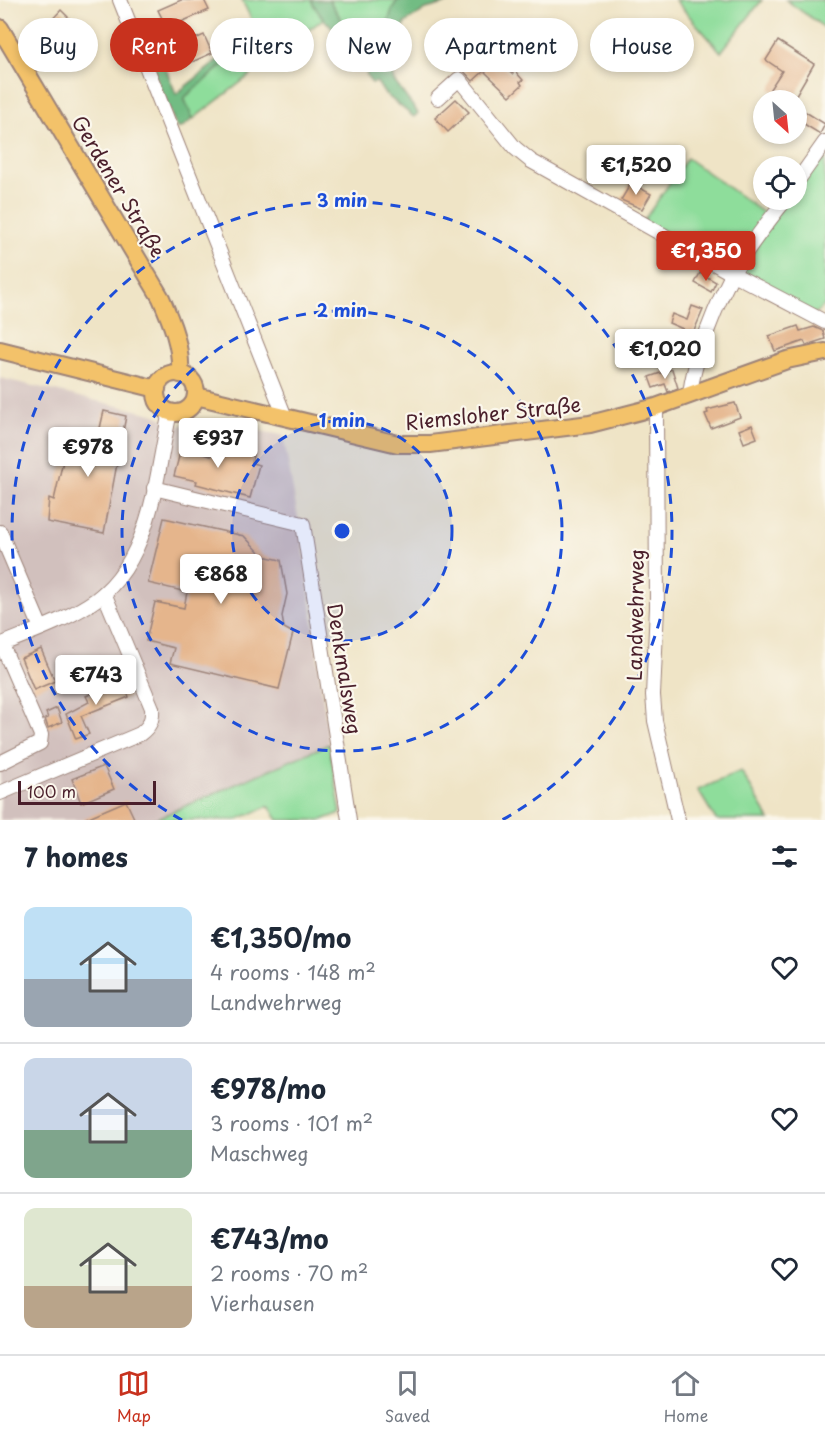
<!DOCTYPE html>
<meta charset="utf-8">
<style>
:root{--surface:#fff;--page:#f6f6f7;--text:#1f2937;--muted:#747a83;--line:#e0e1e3;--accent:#c8321e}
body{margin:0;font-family:"Playpen Sans",sans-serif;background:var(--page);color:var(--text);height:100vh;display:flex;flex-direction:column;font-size:22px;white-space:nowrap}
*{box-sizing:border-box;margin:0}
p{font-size:20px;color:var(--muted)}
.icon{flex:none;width:33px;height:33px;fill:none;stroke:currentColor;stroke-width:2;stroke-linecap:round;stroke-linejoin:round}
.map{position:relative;height:820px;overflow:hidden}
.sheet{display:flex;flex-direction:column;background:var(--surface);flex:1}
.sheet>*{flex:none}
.hud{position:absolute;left:18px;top:18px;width:789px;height:54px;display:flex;gap:12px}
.needle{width:39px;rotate:153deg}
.tools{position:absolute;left:753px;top:90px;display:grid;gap:12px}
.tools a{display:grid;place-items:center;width:54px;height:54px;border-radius:50%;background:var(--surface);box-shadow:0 3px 9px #0003;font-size:30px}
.scale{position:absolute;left:18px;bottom:15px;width:138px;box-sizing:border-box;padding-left:6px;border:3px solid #4a1f2b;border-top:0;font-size:16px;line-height:21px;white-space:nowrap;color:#4a1f2b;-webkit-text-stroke:4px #fbf7ec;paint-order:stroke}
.price{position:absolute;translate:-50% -51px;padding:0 14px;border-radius:6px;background:#fff;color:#222;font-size:20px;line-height:39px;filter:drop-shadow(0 2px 3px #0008)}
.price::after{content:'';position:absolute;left:50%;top:36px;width:18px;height:14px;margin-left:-9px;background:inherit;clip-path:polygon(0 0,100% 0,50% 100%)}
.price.selected{background:var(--accent);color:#fff}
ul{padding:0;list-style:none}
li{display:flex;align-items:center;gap:18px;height:150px;padding:0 24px}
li+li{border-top:2px solid var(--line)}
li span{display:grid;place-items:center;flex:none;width:168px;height:120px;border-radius:12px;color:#555}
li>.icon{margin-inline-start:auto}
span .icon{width:72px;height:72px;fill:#fffc;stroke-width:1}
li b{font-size:26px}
h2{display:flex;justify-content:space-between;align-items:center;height:72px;padding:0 24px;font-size:26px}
.chip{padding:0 21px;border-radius:27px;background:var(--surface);box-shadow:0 3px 9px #0003;font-size:21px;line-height:54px}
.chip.selected{background:var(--accent);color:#fff}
.menu{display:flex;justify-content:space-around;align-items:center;height:84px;border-top:2px solid var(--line);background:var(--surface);font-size:16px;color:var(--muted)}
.menu a{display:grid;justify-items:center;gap:3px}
.menu .selected{color:var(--accent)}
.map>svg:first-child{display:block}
.industrial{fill:#d1c0bd}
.green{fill:#8edd9b;stroke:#6c7e63;stroke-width:1.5}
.forest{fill:#72bc83;stroke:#5e6e57;stroke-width:1.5}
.building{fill:#e5b58c}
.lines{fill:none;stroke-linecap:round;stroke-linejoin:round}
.minor-casing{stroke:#9c8278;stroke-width:16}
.major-casing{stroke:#9c8278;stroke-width:20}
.minor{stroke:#fff;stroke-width:14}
.major{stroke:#f3c26a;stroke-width:16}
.ring{fill:none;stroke:#1d4ed8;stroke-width:3;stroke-dasharray:10 8}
.labels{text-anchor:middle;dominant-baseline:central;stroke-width:4.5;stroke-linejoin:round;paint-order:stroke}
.street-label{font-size:20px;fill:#4a1f2b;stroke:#fbf7ec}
.centre{fill:#1d4ed8;stroke:#fbf7ec;stroke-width:3}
.ring-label{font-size:18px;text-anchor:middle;font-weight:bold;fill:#1d4ed8;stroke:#fbf7ec;stroke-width:4.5;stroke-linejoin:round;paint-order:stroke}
</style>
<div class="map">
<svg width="825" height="820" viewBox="0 0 825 820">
<rect width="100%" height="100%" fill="#fbf7ec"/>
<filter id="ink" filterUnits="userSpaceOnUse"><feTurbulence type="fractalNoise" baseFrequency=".0167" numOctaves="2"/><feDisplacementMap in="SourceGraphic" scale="12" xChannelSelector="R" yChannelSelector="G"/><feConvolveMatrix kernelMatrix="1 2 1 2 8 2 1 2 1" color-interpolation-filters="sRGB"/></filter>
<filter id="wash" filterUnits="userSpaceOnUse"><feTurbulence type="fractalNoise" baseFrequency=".008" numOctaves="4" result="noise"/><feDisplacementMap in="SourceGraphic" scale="24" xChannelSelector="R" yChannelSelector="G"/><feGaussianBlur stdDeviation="1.35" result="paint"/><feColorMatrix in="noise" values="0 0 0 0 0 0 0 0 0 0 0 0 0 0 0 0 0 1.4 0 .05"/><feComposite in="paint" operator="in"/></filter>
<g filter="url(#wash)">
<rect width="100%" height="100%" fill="#efe4c6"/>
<polygon class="industrial" points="0,378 152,414 180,426 199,421 283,435 303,545 329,744 153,820 0,820"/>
<g class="green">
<polygon points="242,0 311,0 323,19 193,119 184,98 233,56 235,47 230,35 253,23"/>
<path d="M 329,0 L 398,0 C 388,11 383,47 378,64 L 349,32 Z"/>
<polygon points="675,0 762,0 721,52"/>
<polygon points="786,0 825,0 825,28"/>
<polygon points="825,142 825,305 813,315 642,223 687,158 771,218 785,200 796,200 797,183"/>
<polygon points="329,744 341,813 322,820 278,820 269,806 236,820 153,820"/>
<polygon points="741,771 770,820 716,820 698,790"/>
</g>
<g class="forest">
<path d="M 311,0 L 329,0 L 349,32 L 377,63 C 385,45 387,12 398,0 L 446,0 L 448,3 L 426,9 L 405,23 L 390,65 L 394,81 L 418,113 L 414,117 L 384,93 L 377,82 L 372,83 C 366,77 367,73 364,66 C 354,45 323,25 311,0 Z"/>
<polygon points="154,39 176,94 235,47 233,56 184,98 193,119 181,128 177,128 142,44"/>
</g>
<g id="blocks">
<g class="building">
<polygon points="181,0 204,0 209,10 167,28 158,10"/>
<polygon points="61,10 69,18 48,41 59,52 50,61 30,43"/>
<polygon points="456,31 474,50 482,43 506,69 512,74 515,71 523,80 520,82 522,85 510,96 484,71 473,81 440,45"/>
<polygon points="204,35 212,53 183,66 175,48"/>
<polygon points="778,41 814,64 793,100 770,89 782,71 766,60"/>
<polygon points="456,99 469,112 448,132 435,118"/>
<polygon points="796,106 825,124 820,134 796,119"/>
<polygon points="631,183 651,194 642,209 621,200"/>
<polygon points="700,273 716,282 711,292 695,283"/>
<polygon points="692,306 703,310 687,347 678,343 683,329 669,323 672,314 687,320"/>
<polygon points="798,326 800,331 814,327 823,331 825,339 806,345 804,341 775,351 769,336"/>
<polygon points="672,369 678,388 668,392 665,384 653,388 649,377"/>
<polygon points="735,403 740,417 711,428 705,414 708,413 707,410"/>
<polygon points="104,411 126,416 104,533 47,522 49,498 54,500 69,435 97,441"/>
<polygon points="752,425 757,438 744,443 739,430"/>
<polygon points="183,441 195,444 194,451 211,456 214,445 253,455 252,463 259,465 250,498 196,484 197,481 174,476"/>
<polygon points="164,518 244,536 263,556 281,560 287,594 282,616 284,628 293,633 279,689 170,663 174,648 146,641 155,602 184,608 187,592 148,583"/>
<polygon points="41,649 55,681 34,690 21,658"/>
<polygon points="123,681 129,697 81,716 89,734 76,739 66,714 89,702 86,696"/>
<polygon points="57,708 62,722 48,728 45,719 48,718 46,713"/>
<polygon points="104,766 114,789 81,803 72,779"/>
<polygon points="126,801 134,818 129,820 82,820"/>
</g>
</g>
</g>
<g filter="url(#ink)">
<use href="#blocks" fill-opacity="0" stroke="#9c8278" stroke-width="1.5"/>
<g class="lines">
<defs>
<g id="minor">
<polyline points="120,0 285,417"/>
<polyline points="438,98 459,79 515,148 531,161 733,274 825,322"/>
<polyline points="796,183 825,142"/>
<path d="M 690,395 C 693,361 718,299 736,268 C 750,244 768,222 785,200"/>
<polyline points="656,407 657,607 653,695 655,721 678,820"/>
<polyline points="154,488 303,524 349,820"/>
<polyline points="0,532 41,628"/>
<path d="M 0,645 C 29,633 61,622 88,605 C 152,566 155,478 170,412"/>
<polyline points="0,763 40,743 41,735 2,645"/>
<path d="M 0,793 L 140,734 C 149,727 153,721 152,708 L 104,593"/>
</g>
<g id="major">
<path d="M 0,28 L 161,298 C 171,321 182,347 180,374"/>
<polyline points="0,350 157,389"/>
<circle cx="176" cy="393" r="20"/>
<polyline points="196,396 398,444 430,444 590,424 656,407 787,360 825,352"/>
</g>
</defs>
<use href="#minor" class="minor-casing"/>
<use href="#major" class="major-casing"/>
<use href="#minor" class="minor"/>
<use href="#major" class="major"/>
</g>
</g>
<circle cx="342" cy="531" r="110" fill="#1d4ed8" fill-opacity=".12"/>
<g class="ring">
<circle cx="342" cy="531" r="110"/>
<circle cx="342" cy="531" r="220"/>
<path d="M182 820A330 330 0 1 1 502 820"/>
</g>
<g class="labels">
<g class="street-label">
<text transform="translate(119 186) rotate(59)">Gerdener Straße</text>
<text transform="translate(493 413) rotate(-6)">Riemsloher Straße</text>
<text transform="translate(635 615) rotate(-89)">Landwehrweg</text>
<text transform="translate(345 669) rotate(81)">Denkmalsweg</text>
</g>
</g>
<circle cx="342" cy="531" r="9" class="centre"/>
<g class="ring-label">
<text x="342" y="207">3 min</text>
<text x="342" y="317">2 min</text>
<text x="342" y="427">1 min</text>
</g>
</svg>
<div class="tools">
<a><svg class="needle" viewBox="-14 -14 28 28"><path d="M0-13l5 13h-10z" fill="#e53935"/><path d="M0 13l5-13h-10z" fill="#747a83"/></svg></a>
<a><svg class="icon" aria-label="locate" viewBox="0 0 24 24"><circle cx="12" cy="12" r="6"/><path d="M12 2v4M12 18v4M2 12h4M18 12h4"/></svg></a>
</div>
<div class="scale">100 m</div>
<b class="price" style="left:636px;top:196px">€1,520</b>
<b class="price selected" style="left:706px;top:282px">€1,350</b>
<b class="price" style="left:665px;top:380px">€1,020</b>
<b class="price" style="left:218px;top:469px">€937</b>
<b class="price" style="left:88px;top:478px">€978</b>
<b class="price" style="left:221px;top:605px">€868</b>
<b class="price" style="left:96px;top:706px">€743</b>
<div class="hud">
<a class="chip">Buy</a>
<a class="chip selected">Rent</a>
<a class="chip">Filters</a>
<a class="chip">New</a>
<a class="chip">Apartment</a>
<a class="chip">House</a>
</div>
</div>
<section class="sheet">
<h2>7 homes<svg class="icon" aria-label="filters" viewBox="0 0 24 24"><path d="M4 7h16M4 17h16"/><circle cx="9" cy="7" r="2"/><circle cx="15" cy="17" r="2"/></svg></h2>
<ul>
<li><span style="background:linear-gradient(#bfe0f5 60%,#9aa5b1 0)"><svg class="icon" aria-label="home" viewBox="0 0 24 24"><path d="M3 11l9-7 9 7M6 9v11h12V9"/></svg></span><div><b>€1,350/mo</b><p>4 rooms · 148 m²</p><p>Landwehrweg</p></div><svg class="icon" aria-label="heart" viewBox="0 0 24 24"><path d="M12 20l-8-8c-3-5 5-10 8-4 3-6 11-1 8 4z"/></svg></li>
<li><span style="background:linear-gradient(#c9d6e8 60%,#7fa58c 0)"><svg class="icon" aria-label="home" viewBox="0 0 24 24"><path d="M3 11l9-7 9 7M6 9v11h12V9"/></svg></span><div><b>€978/mo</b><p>3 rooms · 101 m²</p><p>Maschweg</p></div><svg class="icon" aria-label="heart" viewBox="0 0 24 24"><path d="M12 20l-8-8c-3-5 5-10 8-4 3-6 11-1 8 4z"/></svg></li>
<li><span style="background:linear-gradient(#dfe7d0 65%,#b9a48a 0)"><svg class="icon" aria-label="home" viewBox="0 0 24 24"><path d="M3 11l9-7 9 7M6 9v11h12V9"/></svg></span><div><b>€743/mo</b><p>2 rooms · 70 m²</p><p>Vierhausen</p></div><svg class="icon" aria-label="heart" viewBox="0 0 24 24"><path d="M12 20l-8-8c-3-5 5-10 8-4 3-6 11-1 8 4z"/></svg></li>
</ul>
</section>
<nav class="menu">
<a class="selected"><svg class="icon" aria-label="map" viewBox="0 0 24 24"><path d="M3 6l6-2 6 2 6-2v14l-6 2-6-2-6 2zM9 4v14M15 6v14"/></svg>Map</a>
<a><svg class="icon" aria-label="saved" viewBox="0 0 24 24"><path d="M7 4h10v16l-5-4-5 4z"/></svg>Saved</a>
<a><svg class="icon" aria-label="home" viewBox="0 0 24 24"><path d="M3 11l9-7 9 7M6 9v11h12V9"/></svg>Home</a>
</nav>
